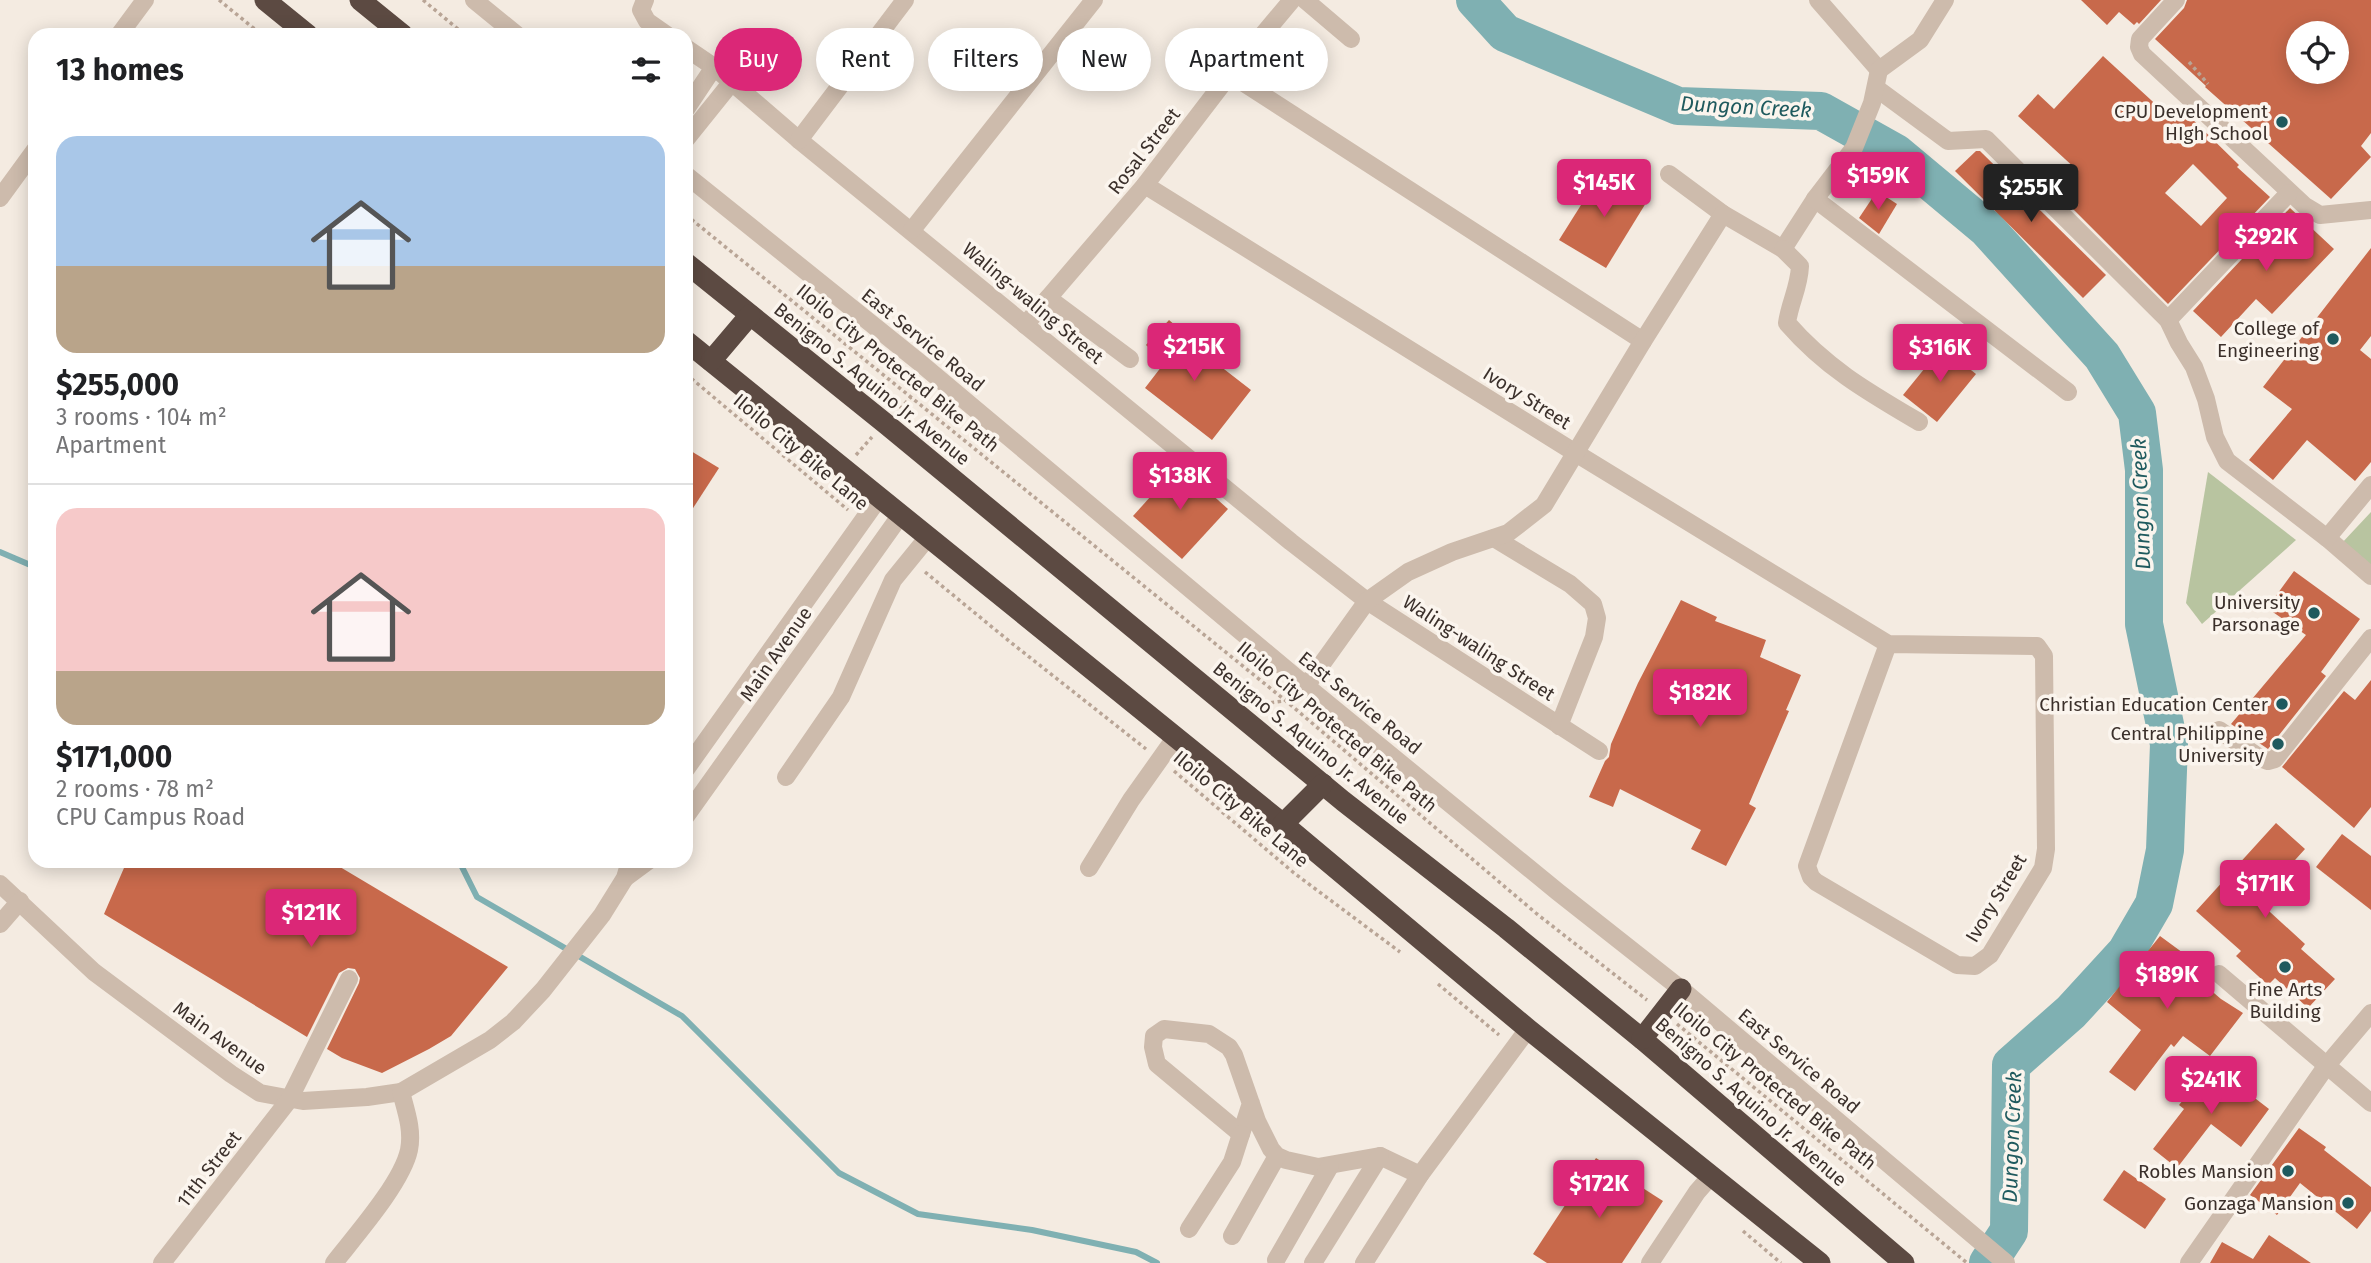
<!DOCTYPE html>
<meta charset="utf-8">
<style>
:root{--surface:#fff;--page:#f2f2f2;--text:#202124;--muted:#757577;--line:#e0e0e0;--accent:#db2777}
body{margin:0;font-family:"Fira Sans",sans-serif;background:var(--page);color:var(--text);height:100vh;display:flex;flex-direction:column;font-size:26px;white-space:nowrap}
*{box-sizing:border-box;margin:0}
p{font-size:23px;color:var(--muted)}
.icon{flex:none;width:38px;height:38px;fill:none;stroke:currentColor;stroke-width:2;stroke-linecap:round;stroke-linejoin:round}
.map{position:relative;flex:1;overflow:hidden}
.panel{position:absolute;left:28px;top:28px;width:665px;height:840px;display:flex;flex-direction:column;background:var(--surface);border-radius:21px;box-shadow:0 4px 18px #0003}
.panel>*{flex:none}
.top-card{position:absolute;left:714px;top:28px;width:665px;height:63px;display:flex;gap:14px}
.controls{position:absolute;left:2286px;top:21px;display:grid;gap:14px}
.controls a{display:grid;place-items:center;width:63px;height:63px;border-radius:50%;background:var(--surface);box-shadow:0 4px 18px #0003;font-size:35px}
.price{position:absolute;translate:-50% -60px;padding:0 16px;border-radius:7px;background:var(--accent);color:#fff;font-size:23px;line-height:46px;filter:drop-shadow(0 2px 4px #0008)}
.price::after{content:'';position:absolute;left:50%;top:42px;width:21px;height:16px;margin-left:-10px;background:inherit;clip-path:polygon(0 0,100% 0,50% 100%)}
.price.selected{background:#222;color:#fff}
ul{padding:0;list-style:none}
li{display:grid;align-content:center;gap:14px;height:371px;padding:0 28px}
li+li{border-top:2px solid var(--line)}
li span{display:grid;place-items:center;height:217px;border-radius:21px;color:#555}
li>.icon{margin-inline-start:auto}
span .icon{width:126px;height:126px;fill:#fffc;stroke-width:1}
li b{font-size:30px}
h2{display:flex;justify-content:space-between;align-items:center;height:84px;padding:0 28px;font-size:30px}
.pill{padding:0 24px;border-radius:32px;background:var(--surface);box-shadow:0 4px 18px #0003;font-size:24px;line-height:63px}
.pill.selected{background:var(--accent);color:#fff}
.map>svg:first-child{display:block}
.green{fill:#b8c4a0}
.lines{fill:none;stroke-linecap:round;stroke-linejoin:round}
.stream{stroke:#7fb0b2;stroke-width:6}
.river{stroke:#7fb0b2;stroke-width:38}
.building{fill:#c8694b;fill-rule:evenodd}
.path{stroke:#b9a596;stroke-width:3.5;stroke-dasharray:3.5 3.5;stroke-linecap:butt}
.minor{stroke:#cdbbac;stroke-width:18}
.highway{stroke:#5c4a42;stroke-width:21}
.poi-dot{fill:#1f5a5e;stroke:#fbf5ee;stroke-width:2.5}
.labels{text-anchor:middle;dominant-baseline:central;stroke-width:7;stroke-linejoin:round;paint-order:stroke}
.poi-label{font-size:19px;fill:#3b302b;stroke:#fbf5ee;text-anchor:end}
.street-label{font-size:19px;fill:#3b302b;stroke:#fbf5ee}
.water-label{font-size:21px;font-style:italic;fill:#1f5a5e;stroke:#fbf5ee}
</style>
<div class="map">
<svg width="2371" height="1263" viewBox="0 0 2371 1263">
<rect width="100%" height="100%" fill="#f4ebe1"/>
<g class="green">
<polygon points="2208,472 2296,540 2202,624 2186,603"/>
<polygon points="2371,512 2371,568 2341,544"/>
</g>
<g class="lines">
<g class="stream">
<polyline points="0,552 35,567"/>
<polyline points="459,861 477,897 682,1016 839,1173 918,1214 1032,1230 1136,1252 1157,1263"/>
</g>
<polyline class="river" points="1475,0 1505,33 1678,106 1821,111 1896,153 1987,229 2102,356 2137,413 2144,470 2144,624 2169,744 2165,850 2154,904 2126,952 2071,1012 2011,1065 2009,1231 1988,1263"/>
</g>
<g class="building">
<polygon points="2081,0 2161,0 2139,24 2137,22 2134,25 2119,12 2107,25"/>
<path d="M 2187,0 L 2371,0 L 2371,133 L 2361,146 L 2371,157 L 2331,199 L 2205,87 L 2206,86 L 2155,39 L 2184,8 ZM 2298,33 L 2336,33 L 2336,72 L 2298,72 Z"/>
<path d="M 2103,56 L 2175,122 L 2185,112 L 2239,165 L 2237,167 L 2270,197 L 2168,304 L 2056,192 L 2077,170 L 2018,116 L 2038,94 L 2054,109 ZM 2193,164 L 2227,198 L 2201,226 L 2165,193 Z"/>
<polygon points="1976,151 1980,151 2106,275 2083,298 1955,171"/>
<polygon points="1603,170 1649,198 1606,268 1559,240"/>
<polygon points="1877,191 1897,204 1879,234 1859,218"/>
<polygon points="2290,208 2334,249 2272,314 2256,299 2221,337 2193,311"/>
<polygon points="2371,248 2371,336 2360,350 2371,359 2371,462 2355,481 2307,440 2273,480 2249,460 2292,409 2263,387"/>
<polygon points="1169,320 1183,332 1180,335 1251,390 1212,440 1145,388 1165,362 1146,345"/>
<polygon points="1942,347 1976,374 1937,422 1903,395"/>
<polygon points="686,448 719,468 686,519"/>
<polygon points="1179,465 1228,509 1182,559 1133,516"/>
<polygon points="2294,571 2360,619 2321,672 2326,676 2268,749 2231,724 2306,635 2267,608"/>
<polygon points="1681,600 1717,617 1715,621 1766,640 1760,657 1801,675 1786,710 1789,711 1749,804 1756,808 1726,866 1691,849 1701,830 1620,789 1613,807 1589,797 1605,761 1609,757 1611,744 1638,683"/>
<polygon points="2371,680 2371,807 2354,828 2282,767 2344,691 2355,700"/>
<polygon points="2276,823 2305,849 2258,901 2305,944 2301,949 2335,979 2308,1008 2275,978 2268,985 2236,956 2241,951 2196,911"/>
<polygon points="2342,834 2371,856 2371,910 2316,867"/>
<polygon points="127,861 330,861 508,967 451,1036 429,1049 382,1073 342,1058 327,1049 359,983 360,978 355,969 348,968 339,973 307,1037 104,914"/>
<polygon points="2160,936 2194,961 2187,970 2221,999 2243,1013 2210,1056 2183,1036 2174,1047 2171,1044 2135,1091 2109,1072 2141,1030 2107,1002"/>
<polygon points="2212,1065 2269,1109 2241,1147 2211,1124 2177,1168 2153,1149 2184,1109 2179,1105"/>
<polygon points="2299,1128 2326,1147 2324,1150 2371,1187 2371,1211 2357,1229 2300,1183 2277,1215 2250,1195"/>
<polygon points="1596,1158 1663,1201 1622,1263 1547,1263 1533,1254"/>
<polygon points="2124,1170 2166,1199 2145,1229 2103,1200"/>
<polygon points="2269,1235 2311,1263 2210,1263 2222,1242 2253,1259"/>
</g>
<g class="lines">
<g class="path">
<polyline points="219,0 262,35"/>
<polyline points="423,0 465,35"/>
<polyline points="2189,62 2208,84"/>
<polyline points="686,215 1286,701 1537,914 1647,1000"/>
<polyline points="686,374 848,510"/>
<polyline points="900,409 911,397"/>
<polyline points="856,455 872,437"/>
<polyline points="925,572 1009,641 1146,749"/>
<polyline points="1258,707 1261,704 1284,701"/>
<polyline points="1174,771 1294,873 1400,952"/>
<polyline points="1438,984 1499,1035"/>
<polyline points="1677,1024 1967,1263"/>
<polyline points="1743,1231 1781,1263"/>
</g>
<g class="minor">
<polyline points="474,0 517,35"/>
<polyline points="645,0 641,10 647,21 667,35"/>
<polyline points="1305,0 1351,39"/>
<polyline points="1818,0 1879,70"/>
<polyline points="2176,0 2140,39 2139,47 2142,54 2305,206 2320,215 2371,210"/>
<polyline points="119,35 145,0"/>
<polyline points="686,48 714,67 799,140 1291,542 1367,601 1599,751"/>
<polyline points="1230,74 1643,341"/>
<polyline points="1876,88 1948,141 1986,139 2168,320 2179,343 2194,367 2206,399 2215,437 2227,461 2327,538 2371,576"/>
<polyline points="686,109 714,67"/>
<polyline points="686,139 731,83"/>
<polyline points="799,140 905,0"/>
<polyline points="1669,174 1723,214 1783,249 1815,199 1854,148 1872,103 1879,70 1920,40 1945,0"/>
<polyline points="686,175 919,362 1306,686 1558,892 1681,989 2006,1263"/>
<polyline points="1145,185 1574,452 1888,644 2037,646 2044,656 2046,849 2043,868 1990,955 1975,966 1957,965 1816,882 1811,877 1807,866 1888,644"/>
<polyline points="0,198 35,150"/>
<polyline points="1815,199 2068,392"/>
<polyline points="912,230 1094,0"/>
<path d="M 1783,249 L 1800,266 C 1799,288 1790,302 1787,323 C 1826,368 1868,392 1919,422"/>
<polyline points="1048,298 1130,359"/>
<polyline points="2168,320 2289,193"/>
<polyline points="1025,325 1145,185 1230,74 1292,0"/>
<polyline points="1494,538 1570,584 1593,604 1597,618 1594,637 1559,726"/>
<polyline points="2327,538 2371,485"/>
<polyline points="1306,686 1367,601 1408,572 1452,552 1508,533 1544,505 1643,341 1723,214"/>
<polyline points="2219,730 2260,758 2268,761 2275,759 2371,638"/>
<polyline points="686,769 879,498"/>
<polyline points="786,777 841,697 893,580 928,537"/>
<polyline points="686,816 900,516"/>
<polyline points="1089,868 1131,800 1175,738"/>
<polyline points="625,878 648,861"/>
<polyline points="0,884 94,972 231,1074 260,1093 303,1101 367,1097 401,1092 490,1040 513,1022 543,990 602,915 625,878 630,861"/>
<polyline points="0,924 20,901"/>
<polyline points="2219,974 2371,1103"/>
<polyline points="1251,1103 1241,1134 1157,1064 1153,1047 1154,1036 1164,1029 1209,1034 1229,1047 1234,1055 1257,1121 1271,1149 1277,1156 1286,1160 1318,1167 1380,1156 1420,1175"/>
<polyline points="1189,1229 1232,1162 1241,1134"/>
<polyline points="1232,1236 1277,1156"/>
<polyline points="1276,1260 1330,1166"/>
<polyline points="162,1263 289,1100 349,979"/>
<path d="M 334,1263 C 355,1236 402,1183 409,1150 C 413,1130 406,1111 401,1092"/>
<polyline points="1313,1263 1380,1156"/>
<polyline points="1364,1263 1420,1175 1528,1029"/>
<polyline points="1650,1263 1697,1192 1711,1176"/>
<polyline points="2189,1263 2327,1065 2371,1013"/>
</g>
<g class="highway">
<polyline points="265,0 308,35"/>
<polyline points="360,0 403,35"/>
<polyline points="686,263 886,424 1343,801 1506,928 1642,1039 1904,1263"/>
<polyline points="686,341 1283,824 1528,1029 1820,1263"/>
<polyline points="711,361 750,315"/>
<polyline points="1283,824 1323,784"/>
<polyline points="1642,1039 1681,989"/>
</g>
</g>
<g class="poi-dot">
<circle cx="2282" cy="122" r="7"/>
<circle cx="2333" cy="339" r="7"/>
<circle cx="2314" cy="613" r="7"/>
<circle cx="2282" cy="704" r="7"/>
<circle cx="2278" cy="744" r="7"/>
<circle cx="2285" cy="967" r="7"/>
<circle cx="2288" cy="1171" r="7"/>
<circle cx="2348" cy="1203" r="7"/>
</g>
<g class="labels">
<g class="poi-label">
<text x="2268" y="111">CPU Development<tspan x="2268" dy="22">HIgh School</tspan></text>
<text x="2319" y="328">College of<tspan x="2319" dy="22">Engineering</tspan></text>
<text x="2300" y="602">University<tspan x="2300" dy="22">Parsonage</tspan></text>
<text x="2268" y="704">Christian Education Center</text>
<text x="2264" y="733">Central Philippine<tspan x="2264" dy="22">University</tspan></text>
<text x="2285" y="989" text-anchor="middle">Fine Arts<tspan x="2285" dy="22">Building</tspan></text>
<text x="2274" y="1171">Robles Mansion</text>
<text x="2334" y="1203">Gonzaga Mansion</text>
</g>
<g class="street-label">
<text transform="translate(1144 151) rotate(-52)">Rosal Street</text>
<text transform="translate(1033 303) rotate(40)">Waling-waling Street</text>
<text transform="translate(923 340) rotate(39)">East Service Road</text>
<text transform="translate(898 368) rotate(39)">Iloilo City Protected Bike Path</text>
<text transform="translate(872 384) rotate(39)">Benigno S. Aquino Jr. Avenue</text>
<text transform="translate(1527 398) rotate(32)">Ivory Street</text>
<text transform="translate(801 452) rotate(40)">Iloilo City Bike Lane</text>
<text transform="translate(1479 648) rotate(33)">Waling-waling Street</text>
<text transform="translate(776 654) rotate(-55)">Main Avenue</text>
<text transform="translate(1360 703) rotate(39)">East Service Road</text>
<text transform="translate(1337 727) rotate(40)">Iloilo City Protected Bike Path</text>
<text transform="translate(1311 743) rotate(39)">Benigno S. Aquino Jr. Avenue</text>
<text transform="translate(1241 809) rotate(40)">Iloilo City Bike Lane</text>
<text transform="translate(1996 898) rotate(-59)">Ivory Street</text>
<text transform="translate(220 1038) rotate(36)">Main Avenue</text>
<text transform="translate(1799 1061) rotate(40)">East Service Road</text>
<text transform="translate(1775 1086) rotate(39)">Iloilo City Protected Bike Path</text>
<text transform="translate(1751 1102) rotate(41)">Benigno S. Aquino Jr. Avenue</text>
<text transform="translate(209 1169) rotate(-52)">11th Street</text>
</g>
<g class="water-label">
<text transform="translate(1746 107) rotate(3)">Dungon Creek</text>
<text transform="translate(2141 504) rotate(-92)">Dungon Creek</text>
<text transform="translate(2012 1137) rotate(-88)">Dungon Creek</text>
</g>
</g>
</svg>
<div class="controls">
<a><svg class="icon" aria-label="locate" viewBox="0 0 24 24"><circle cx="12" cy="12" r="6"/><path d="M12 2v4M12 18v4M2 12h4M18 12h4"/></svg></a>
</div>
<b class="price" style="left:1878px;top:212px">$159K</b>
<b class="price" style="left:1604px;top:219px">$145K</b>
<b class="price selected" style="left:2031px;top:224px">$255K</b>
<b class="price" style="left:2266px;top:273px">$292K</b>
<b class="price" style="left:1194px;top:383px">$215K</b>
<b class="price" style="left:1940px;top:384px">$316K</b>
<b class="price" style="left:1180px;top:512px">$138K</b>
<b class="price" style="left:1700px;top:729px">$182K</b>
<b class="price" style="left:2265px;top:920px">$171K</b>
<b class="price" style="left:311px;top:949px">$121K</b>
<b class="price" style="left:2167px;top:1011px">$189K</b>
<b class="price" style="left:2211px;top:1116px">$241K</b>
<b class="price" style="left:1599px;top:1220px">$172K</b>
<div class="top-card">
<a class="pill selected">Buy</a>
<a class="pill">Rent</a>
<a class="pill">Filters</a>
<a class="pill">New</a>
<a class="pill">Apartment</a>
</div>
<section class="panel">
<h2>13 homes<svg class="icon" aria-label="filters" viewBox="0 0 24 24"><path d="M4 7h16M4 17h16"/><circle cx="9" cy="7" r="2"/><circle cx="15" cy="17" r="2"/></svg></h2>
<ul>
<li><span style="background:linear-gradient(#a9c7e8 60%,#b9a48a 0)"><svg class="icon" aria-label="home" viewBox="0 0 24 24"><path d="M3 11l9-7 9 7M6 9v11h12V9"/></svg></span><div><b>$255,000</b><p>3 rooms · 104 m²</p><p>Apartment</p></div></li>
<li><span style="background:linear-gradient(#f6c9c9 75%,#b9a48a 0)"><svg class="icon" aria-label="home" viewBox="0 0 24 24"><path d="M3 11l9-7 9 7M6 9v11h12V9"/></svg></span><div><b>$171,000</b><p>2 rooms · 78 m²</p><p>CPU Campus Road</p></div></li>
</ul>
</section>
</div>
